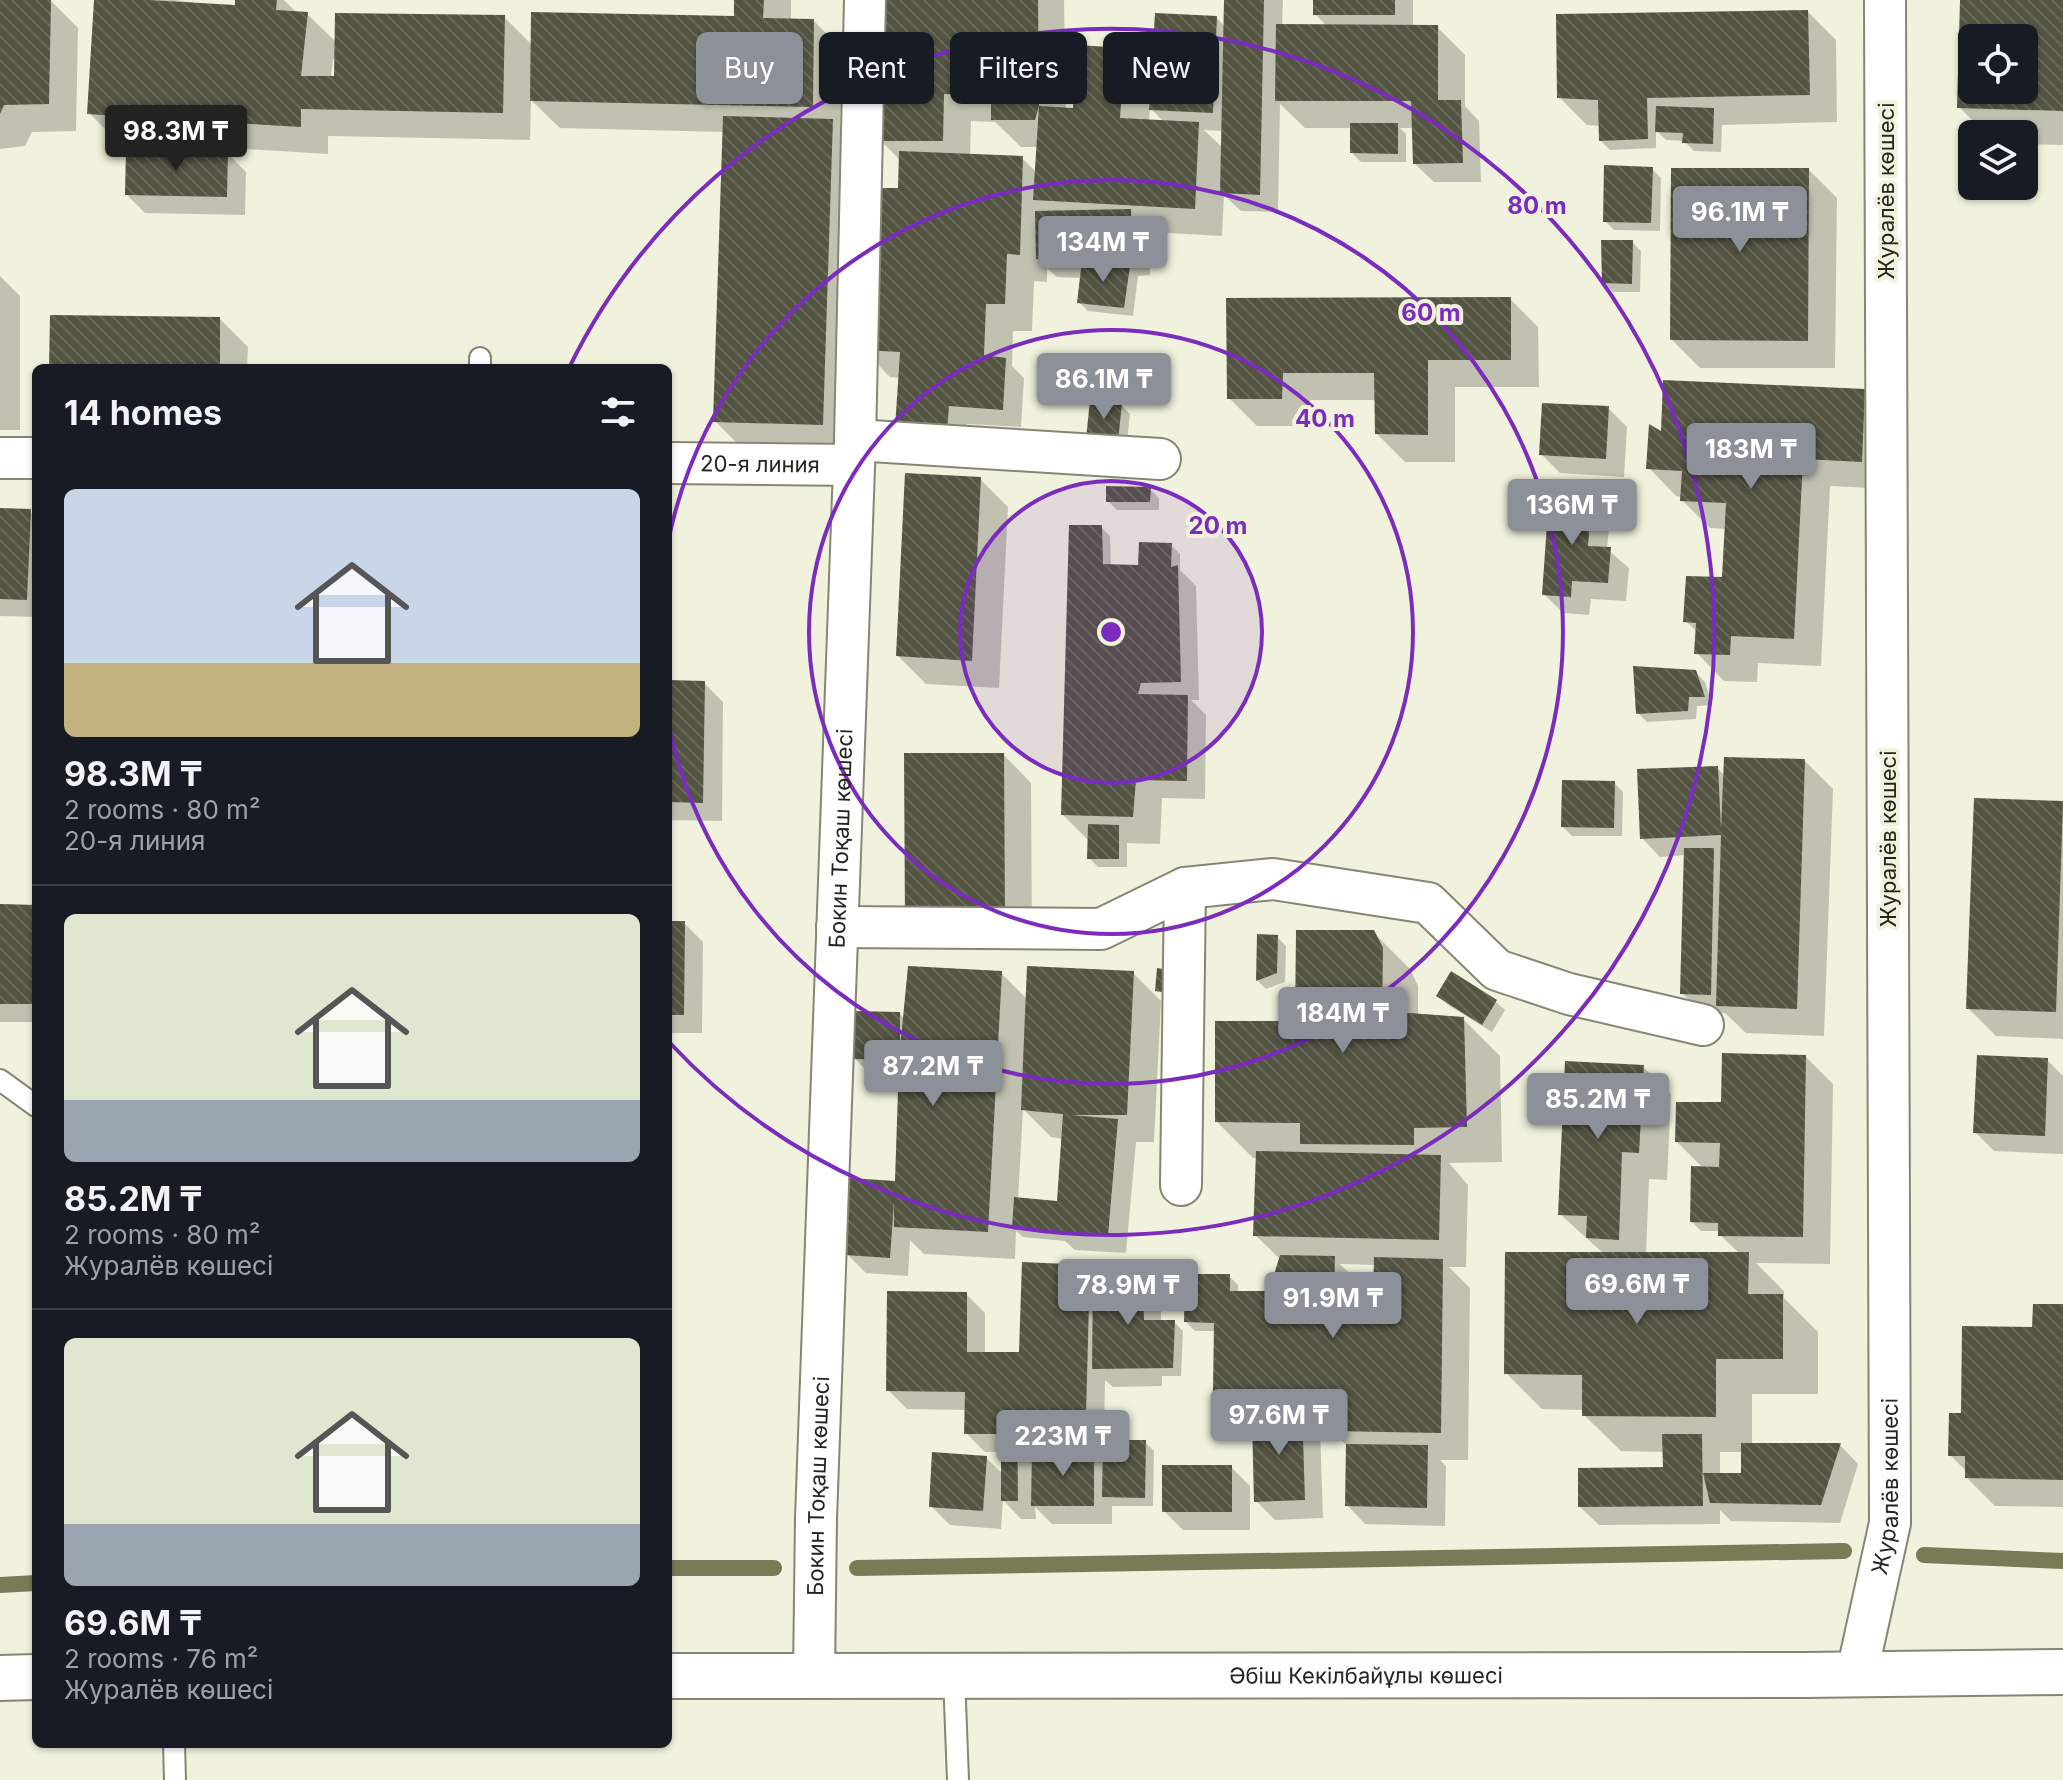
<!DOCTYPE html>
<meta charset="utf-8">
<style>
:root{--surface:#171b24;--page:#20242c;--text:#f1f3f6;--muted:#9ea1a6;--line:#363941;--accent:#8c9099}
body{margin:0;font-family:Inter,sans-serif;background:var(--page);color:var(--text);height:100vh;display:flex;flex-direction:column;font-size:30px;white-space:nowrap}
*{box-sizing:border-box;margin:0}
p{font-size:26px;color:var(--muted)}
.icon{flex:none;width:44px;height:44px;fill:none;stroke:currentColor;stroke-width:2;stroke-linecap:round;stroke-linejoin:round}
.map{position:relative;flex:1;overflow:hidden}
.side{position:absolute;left:32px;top:364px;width:640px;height:1384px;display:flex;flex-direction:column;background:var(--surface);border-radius:12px;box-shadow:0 2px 6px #0004}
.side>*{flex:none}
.guide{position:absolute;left:696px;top:32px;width:760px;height:72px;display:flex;gap:16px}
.tools{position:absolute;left:1958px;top:24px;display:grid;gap:16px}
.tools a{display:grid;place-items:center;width:80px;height:80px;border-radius:12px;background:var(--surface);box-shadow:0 2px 6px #0004;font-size:40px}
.price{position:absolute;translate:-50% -68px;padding:0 18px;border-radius:8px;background:var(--accent);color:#fff;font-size:26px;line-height:52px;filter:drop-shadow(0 2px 4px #0008)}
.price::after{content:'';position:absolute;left:50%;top:48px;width:24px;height:18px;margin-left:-12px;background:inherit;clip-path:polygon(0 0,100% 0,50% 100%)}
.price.on{background:#222;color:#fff}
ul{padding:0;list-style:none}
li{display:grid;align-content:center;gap:16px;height:424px;padding:0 32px}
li+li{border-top:2px solid var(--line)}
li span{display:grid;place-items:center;height:248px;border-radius:12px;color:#555}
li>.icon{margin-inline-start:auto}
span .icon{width:144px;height:144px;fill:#fffc;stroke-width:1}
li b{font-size:34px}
h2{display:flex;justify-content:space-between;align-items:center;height:96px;padding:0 32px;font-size:34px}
.tag{padding:0 28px;border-radius:12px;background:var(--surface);box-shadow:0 2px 6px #0004;font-size:28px;line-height:72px}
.tag.on{background:var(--accent);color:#fff}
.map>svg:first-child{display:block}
.shadow{fill:#0003;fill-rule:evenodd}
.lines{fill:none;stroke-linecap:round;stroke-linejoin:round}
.stream{stroke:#797a56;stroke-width:16}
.building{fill:url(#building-back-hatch);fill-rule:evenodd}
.lane-casing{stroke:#858673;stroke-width:24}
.street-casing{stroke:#858673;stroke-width:44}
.secondary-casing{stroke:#858673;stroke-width:48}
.lane{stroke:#fff;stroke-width:20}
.street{stroke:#fff;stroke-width:40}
.secondary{stroke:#fff;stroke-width:44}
.ring{fill:none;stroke:#7b2cbf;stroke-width:4}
.labels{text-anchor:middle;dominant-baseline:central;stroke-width:8;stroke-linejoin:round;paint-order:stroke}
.street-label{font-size:22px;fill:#25251e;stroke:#f1f2dd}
.centre{fill:#7b2cbf;stroke:#f1f2dd;stroke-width:4}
.ring-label{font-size:24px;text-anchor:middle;font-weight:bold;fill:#7b2cbf;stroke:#f1f2dd;stroke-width:8;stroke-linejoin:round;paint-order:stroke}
</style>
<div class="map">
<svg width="2063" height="1780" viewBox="0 0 2063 1780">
<defs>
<pattern id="building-back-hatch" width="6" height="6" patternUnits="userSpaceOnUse" patternTransform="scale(2)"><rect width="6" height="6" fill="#535442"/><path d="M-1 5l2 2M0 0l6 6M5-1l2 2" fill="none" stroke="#68695a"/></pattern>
</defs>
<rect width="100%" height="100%" fill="#f1f2dd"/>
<g class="shadow">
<polygon points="0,0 50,0 78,28 76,131 32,132 25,146 0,149"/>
<path d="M 96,0 L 174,0 L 237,8 L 237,0 L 284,0 L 297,13 L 307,14 L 337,43 L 504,17 L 533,46 L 736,18 L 736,0 L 791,0 L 791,20 L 814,21 L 842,49 L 840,130 L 860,149 L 850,452 L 743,449 L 715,421 L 724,132 L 560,128 L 531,100 L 530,140 L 328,136 L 328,154 L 117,141 L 89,113 ZM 333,59 L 336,59 L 336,78 L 331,78 Z"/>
<path d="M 881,0 L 1064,0 L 1066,110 L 1075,110 L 1124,50 L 1153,79 L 1217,18 L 1225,27 L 1226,0 L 1283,0 L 1282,26 L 1327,26 L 1315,14 L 1315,0 L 1413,0 L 1413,27 L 1437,27 L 1465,55 L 1465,106 L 1479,121 L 1481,182 L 1434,182 L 1415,164 L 1414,128 L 1400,128 L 1406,134 L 1406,162 L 1361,162 L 1352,153 L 1352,128 L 1305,128 L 1280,104 L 1278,212 L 1241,211 L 1224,195 L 1222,236 L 1149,232 L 1150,275 L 1138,276 L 1133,316 L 1088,311 L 1079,302 L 1082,278 L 1057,277 L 1047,268 L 1047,282 L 1034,281 L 1032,331 L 1013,331 L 1012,366 L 1024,378 L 1021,427 L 967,424 L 965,449 L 900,378 L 890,377 L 863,349 L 900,191 L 901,161 L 880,140 ZM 1150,108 L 1164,122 L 1149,121 ZM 971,121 L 995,122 L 1021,147 L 1039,147 L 1037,173 L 1022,158 L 970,156 ZM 1204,130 L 1223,131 L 1223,148 Z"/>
<path d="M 1962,0 L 2063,0 L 2063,145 L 2024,144 L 2024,134 L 1986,134 L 1959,107 ZM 1972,38 L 2024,38 L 2024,90 L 1972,90 Z"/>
<polygon points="1808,12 1836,40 1837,122 1722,125 1721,152 1694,151 1684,141 1666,140 1656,130 1656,148 1610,150 1601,141 1601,126 1587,125 1559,97"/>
<polygon points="227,153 246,172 245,215 145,213 127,195"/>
<polygon points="1652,169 1661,178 1660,231 1614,230 1605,221"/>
<polygon points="1809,170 1837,198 1835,368 1700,368 1672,340"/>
<polygon points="1632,242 1641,251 1640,292 1613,292 1604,283"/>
<polygon points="0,276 20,296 20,430 0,430"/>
<polygon points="1510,299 1538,327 1539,387 1455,387 1455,462 1405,462 1377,434 1377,400 1310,400 1310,426 1257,426 1229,398 1228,300"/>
<polygon points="220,319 248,347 247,368 51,368"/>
<polygon points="1865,391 1892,419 1889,489 1830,486 1821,666 1758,663 1757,682 1724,681 1697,653 1698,633 1686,621 1724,579 1727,529 1710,528 1682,500 1682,497 1676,496 1649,468 1662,435"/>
<polygon points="1092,402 1121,405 1130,414 1126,450"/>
<polygon points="1608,408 1627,427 1624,477 1560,473 1541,454"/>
<polygon points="980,479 1008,507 999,688 926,684 898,656"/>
<polygon points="1150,489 1159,498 1159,510 1117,510 1108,501"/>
<polygon points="1591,499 1610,518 1607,549 1629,568 1626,601 1591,599 1589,615 1563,613 1544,594"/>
<polygon points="0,510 30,512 36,517 36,617 0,616"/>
<polygon points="1101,527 1110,536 1111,567 1140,567 1171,545 1180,554 1180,570 1196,586 1199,700 1191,700 1206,715 1205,799 1162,798 1160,844 1127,843 1127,867 1098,867 1089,858 1089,841 1063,815"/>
<polygon points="1695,672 1705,682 1712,705 1697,706 1696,719 1647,722 1638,713"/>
<polygon points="668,682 704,683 723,702 722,821 668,820"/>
<polygon points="1004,755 1031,783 1032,946 907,919"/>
<polygon points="1805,761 1833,789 1824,1036 1746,1033 1725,1013 1701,1012 1682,993 1686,855 1660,857 1642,838 1717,768 1725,776"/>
<polygon points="1614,783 1623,792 1622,836 1572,836 1563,827"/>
<polygon points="1976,800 2063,803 2063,1039 1996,1036 1968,1008"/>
<polygon points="0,906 36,907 36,1022 0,1022"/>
<polygon points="668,923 684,923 703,942 702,1033 668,1033"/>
<path d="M 1373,932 L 1410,969 L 1418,986 L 1418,1016 L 1463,1019 L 1500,1056 L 1502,1162 L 1449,1163 L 1468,1185 L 1466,1267 L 1449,1267 L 1470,1288 L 1468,1460 L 1440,1460 L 1446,1466 L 1445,1526 L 1365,1524 L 1347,1505 L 1348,1447 L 1332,1431 L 1332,1420 L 1312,1420 L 1320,1428 L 1323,1518 L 1275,1520 L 1256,1501 L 1254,1419 L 1243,1419 L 1215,1391 L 1216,1331 L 1195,1331 L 1186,1322 L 1229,1276 L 1238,1285 L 1238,1293 L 1271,1293 L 1281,1260 L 1255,1235 L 1257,1158 L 1253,1158 L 1217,1122 ZM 1340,1264 L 1376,1265 L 1375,1298 L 1362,1298 L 1362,1286 Z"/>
<polygon points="1259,936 1277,937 1286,946 1285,982 1266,989 1258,981"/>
<path d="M 1001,973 L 1028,1000 L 1133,973 L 1161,1001 L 1154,1142 L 1136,1142 L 1126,1253 L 1075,1250 L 1065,1241 L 1023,1237 L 1016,1231 L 1015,1259 L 924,1254 L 910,1240 L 908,1276 L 866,1273 L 847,1254 L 897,1183 L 901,1068 L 863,1067 L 854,1058 L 900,1014 L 905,1019 ZM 1023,1109 L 1051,1137 L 1063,1139 L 1058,1203 L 1018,1200 Z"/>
<polygon points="1439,996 1496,1002 1505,1010 1492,1032 1448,1005"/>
<path d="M 1805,1056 L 1833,1084 L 1830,1264 L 1756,1263 L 1784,1291 L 1784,1298 L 1818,1332 L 1818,1394 L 1752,1394 L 1752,1445 L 1840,1445 L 1858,1464 L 1840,1523 L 1731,1521 L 1720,1510 L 1720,1524 L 1599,1525 L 1580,1507 L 1665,1469 L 1665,1452 L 1621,1451 L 1584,1415 L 1584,1410 L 1542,1409 L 1506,1373 L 1604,1254 L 1560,1214 L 1643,1067 L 1671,1094 L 1667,1180 L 1649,1179 L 1646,1254 L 1740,1254 L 1720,1235 L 1720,1231 L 1701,1231 L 1692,1222 L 1704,1169 L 1677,1142 L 1723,1104 ZM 1720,1452 L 1743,1452 L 1743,1475 L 1720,1475 Z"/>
<polygon points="2047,1060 2063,1076 2063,1154 1994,1151 1975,1132"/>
<polygon points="1090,1267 1100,1277 1142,1278 1161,1296 1161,1322 1174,1322 1183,1331 1181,1376 1162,1376 1162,1386 1113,1387 1105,1380 1104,1432 1035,1429 1035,1452 1094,1453 1105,1464 1145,1442 1154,1451 1153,1506 1112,1506 1112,1524 1052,1524 1035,1507 1036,1519 1021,1519 1003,1500 1001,1529 950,1525 931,1506 986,1458 1003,1474 1003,1452 985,1452 966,1433 967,1410 907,1409 888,1390 966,1294 985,1313 985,1354 1021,1354"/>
<polygon points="2063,1306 2063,1507 1995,1506 1967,1478 1967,1472 1950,1455 1963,1415 2034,1329"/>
<polygon points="1231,1467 1250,1486 1250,1530 1183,1530 1164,1511"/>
</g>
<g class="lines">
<g class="stream">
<polyline points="1924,1555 2063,1561"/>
<polyline points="668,1568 774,1568"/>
<polyline points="857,1568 1844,1551"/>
<polyline points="0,1585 36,1583"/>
</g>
</g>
<g class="building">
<polygon points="0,0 51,0 49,104 4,105 0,114"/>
<polygon points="94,0 148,0 235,5 235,0 277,0 276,10 308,12 301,76 334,76 335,13 505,15 503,113 301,109 301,127 87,114"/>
<polygon points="734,0 764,0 763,18 814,19 813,107 530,101 531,12 734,16"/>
<polygon points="879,0 1038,0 1039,106 1035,120 991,120 991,95 944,94 943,141 877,141"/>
<polygon points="1224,0 1264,0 1260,195 1220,193"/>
<rect x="1313" y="0" width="82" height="15"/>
<path d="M 1960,0 L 2063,0 L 2063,111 L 1957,108 ZM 1972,38 L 2024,38 L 2024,90 L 1972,90 Z"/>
<polygon points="1808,10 1810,95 1647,98 1648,139 1599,141 1598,100 1557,98 1556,14"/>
<polygon points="1155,13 1217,16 1213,113 1149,110"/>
<polygon points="1276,24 1438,25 1438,100 1461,100 1463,163 1413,164 1411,101 1275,101"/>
<polygon points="1077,45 1125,48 1120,118 1199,122 1195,209 1033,200 1039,106 1073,108"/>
<polygon points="1656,106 1714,108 1713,144 1682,143 1683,133 1655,132"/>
<polygon points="723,116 833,119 823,425 713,422"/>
<polygon points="1350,123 1398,123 1398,154 1350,153"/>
<polygon points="126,149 228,151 227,197 125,195"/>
<polygon points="899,151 1023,156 1020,255 1007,254 1005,304 986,304 984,355 1006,358 1003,410 949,406 947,431 895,428 900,352 861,350 866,188 898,188"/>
<polygon points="1604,165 1653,167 1651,223 1603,222"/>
<polygon points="1671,168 1809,168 1808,341 1670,340"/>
<polygon points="1131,209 1132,257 1082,260 1036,259 1035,211"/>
<polygon points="1601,240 1633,240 1632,284 1602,283"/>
<polygon points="1082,260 1130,266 1124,308 1077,303"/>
<polygon points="1511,297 1511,360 1428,360 1428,435 1375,434 1374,373 1283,373 1282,399 1227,399 1226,298"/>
<polygon points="50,315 220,317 220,368 49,368"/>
<polygon points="1663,380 1865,389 1862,462 1803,459 1794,639 1731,636 1730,655 1694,654 1696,623 1683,622 1686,576 1722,577 1726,503 1680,501 1682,471 1646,469 1649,424 1661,431"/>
<polygon points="1090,400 1122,403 1118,442 1086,439"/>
<polygon points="1542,403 1609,406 1606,459 1539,455"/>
<polygon points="905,473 981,477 972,661 896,656"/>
<polygon points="1106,486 1151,487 1150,502 1106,502"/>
<polygon points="1549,495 1592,497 1588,546 1611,547 1608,583 1572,581 1571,597 1542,595"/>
<polygon points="0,508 31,509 27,600 0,599"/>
<polygon points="1069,525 1102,525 1103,564 1138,565 1139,542 1172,543 1171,567 1178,565 1181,682 1141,683 1138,694 1188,695 1187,781 1136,780 1133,817 1061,815"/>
<polygon points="1633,666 1696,670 1705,697 1689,697 1688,711 1636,714"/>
<polygon points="668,680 705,681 703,803 668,802"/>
<polygon points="904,753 1004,753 1005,919 905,920"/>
<polygon points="1724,757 1805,759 1797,1009 1716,1006 1721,835 1640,839 1637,769 1718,766 1721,829"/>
<polygon points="1562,780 1615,781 1614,828 1561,827"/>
<polygon points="1974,798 2063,801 2056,1012 1966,1009"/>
<polygon points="1088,824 1119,825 1119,859 1087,859"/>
<polygon points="1684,848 1714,848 1711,995 1680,994"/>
<polygon points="0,904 36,905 36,1004 0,1004"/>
<polygon points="668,921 685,921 684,1015 668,1015"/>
<polygon points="1296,930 1374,930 1383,948 1382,1011 1464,1017 1467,1127 1414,1128 1414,1145 1300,1144 1300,1123 1215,1122 1215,1021 1295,1021"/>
<polygon points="1257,934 1278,935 1277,973 1256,981"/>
<polygon points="908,966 1002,971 988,1232 894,1227 894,1202 890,1258 845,1255 850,1178 895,1181 899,1060 852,1059 853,1011 900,1012 900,1049"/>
<polygon points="1027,966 1134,971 1127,1115 1071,1115 1118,1119 1108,1236 1012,1229 1014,1197 1057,1201 1063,1114 1021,1110"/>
<polygon points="1157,968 1177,971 1174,994 1155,991"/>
<polygon points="1451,971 1497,1000 1482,1025 1436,996"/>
<polygon points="1722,1053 1806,1055 1803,1237 1718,1236 1718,1223 1690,1222 1691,1166 1719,1167 1720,1143 1675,1142 1676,1102 1721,1102"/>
<polygon points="1977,1055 2048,1058 2045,1136 1973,1133"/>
<polygon points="1565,1061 1644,1065 1639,1153 1622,1152 1619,1240 1586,1238 1587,1216 1558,1215"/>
<polygon points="1256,1151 1441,1155 1439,1240 1253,1236"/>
<polygon points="1505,1252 1749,1252 1748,1294 1783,1294 1783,1359 1716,1359 1716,1417 1582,1416 1582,1375 1504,1374"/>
<polygon points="1280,1255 1335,1256 1334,1296 1373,1296 1374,1257 1443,1259 1441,1433 1330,1431 1330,1393 1213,1392 1214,1323 1184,1322 1185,1274 1230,1274 1230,1291 1269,1291"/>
<polygon points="1022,1262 1090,1265 1086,1414 1017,1411 1018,1501 1001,1501 1001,1434 964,1434 965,1392 886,1391 887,1291 967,1292 967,1352 1019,1352"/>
<polygon points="1093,1275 1143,1276 1144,1320 1175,1320 1173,1368 1092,1369"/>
<polygon points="2033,1304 2063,1304 2063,1480 1965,1478 1965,1456 1948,1456 1949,1413 1961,1413 1962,1326 2032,1327"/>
<polygon points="1302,1407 1305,1500 1254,1502 1252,1419 1273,1418 1273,1408"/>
<polygon points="1662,1434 1702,1434 1703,1506 1578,1507 1578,1468 1663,1467"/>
<polygon points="1103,1440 1146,1440 1145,1498 1102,1497"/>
<polygon points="1741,1443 1841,1443 1821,1505 1710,1503 1703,1473 1741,1473"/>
<polygon points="1346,1444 1428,1445 1427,1508 1345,1506"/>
<polygon points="1032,1450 1094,1451 1094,1506 1031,1506"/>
<polygon points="932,1452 987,1456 983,1511 929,1507"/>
<rect x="1162" y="1465" width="70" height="47"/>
</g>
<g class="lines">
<defs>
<g id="lane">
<polyline points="480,358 480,368"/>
<polyline points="0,1080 36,1106"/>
<polyline points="954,1676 958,1780"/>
<polyline points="174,1744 175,1780"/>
</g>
<g id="street">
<polyline points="855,440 1160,459"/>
<polyline points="0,458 36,458"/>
<path id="s1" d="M 668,463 L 854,465"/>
<polyline points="837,927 1101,929 1185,888 1273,879 1428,903 1497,970 1569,994 1703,1025"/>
<polyline points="1181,1185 1185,888"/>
<path id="s2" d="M 1857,1673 L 1890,1523 L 1885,0"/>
<path id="s3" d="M 814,1676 L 816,1518 L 855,440 L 865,0"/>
</g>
<g id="secondary">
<path id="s4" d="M 668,1676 L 1804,1675 L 2063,1672"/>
<polyline points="0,1678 36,1677"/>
</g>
</defs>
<use href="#lane" class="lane-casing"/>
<use href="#street" class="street-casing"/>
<use href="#secondary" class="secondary-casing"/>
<use href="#lane" class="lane"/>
<use href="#street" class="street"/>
<use href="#secondary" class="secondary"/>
</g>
<circle cx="1111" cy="632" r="151" fill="#7b2cbf" fill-opacity=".12"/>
<g class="ring">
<circle cx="1111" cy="632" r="151"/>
<circle cx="1111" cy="632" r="302"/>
<path d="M668 542A452 452 0 1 1 668 722"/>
<path d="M569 368A603 603 0 1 1 670 1043"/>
</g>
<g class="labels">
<g class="street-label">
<text transform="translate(1886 191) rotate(-90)">Журалёв көшесі</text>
<text stroke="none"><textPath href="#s1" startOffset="92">20-я линия</textPath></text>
<text stroke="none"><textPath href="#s3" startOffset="838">Бокин Тоқаш көшесі</textPath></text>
<text transform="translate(1888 839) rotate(-90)">Журалёв көшесі</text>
<text stroke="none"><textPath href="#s3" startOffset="190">Бокин Тоқаш көшесі</textPath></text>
<text stroke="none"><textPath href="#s2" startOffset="190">Журалёв көшесі</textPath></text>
<text stroke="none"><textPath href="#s4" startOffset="698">Әбіш Кекілбайұлы көшесі</textPath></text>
</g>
</g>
<circle cx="1111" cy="632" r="12" class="centre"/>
<g class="ring-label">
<text x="1537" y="214">80 m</text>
<text x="1431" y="321">60 m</text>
<text x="1325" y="427">40 m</text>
<text x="1218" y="534">20 m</text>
</g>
</svg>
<div class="tools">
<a><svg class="icon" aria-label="locate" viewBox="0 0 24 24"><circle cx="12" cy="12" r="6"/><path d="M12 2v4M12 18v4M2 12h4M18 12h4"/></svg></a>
<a><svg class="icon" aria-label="layers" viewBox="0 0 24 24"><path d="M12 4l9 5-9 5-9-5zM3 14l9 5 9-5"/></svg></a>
</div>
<b class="price on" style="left:176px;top:173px">98.3M ₸</b>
<b class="price" style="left:1740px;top:254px">96.1M ₸</b>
<b class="price" style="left:1103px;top:284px">134M ₸</b>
<b class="price" style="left:1104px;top:421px">86.1M ₸</b>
<b class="price" style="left:1751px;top:491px">183M ₸</b>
<b class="price" style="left:1572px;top:547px">136M ₸</b>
<b class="price" style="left:1343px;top:1055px">184M ₸</b>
<b class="price" style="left:933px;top:1108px">87.2M ₸</b>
<b class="price" style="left:1598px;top:1141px">85.2M ₸</b>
<b class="price" style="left:1637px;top:1326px">69.6M ₸</b>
<b class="price" style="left:1128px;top:1327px">78.9M ₸</b>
<b class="price" style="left:1333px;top:1340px">91.9M ₸</b>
<b class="price" style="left:1279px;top:1457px">97.6M ₸</b>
<b class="price" style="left:1063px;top:1478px">223M ₸</b>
<div class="guide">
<a class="tag on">Buy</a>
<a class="tag">Rent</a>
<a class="tag">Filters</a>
<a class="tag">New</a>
</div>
<section class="side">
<h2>14 homes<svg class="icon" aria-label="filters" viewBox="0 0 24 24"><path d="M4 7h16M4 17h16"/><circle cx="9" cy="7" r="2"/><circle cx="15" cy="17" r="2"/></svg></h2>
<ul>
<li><span style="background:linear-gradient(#c9d6e8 70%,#c2b280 0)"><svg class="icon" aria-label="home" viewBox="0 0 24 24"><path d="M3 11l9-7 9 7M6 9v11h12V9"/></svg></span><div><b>98.3M ₸</b><p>2 rooms · 80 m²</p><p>20-я линия</p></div></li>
<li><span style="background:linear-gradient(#dfe7d0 75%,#9aa5b1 0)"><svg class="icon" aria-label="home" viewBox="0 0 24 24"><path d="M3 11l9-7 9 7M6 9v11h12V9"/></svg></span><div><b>85.2M ₸</b><p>2 rooms · 80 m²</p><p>Журалёв көшесі</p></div></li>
<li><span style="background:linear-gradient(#dfe7d0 75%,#9aa5b1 0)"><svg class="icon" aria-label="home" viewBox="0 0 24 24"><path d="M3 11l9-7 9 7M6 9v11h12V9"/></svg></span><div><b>69.6M ₸</b><p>2 rooms · 76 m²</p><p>Журалёв көшесі</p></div></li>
</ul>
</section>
</div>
